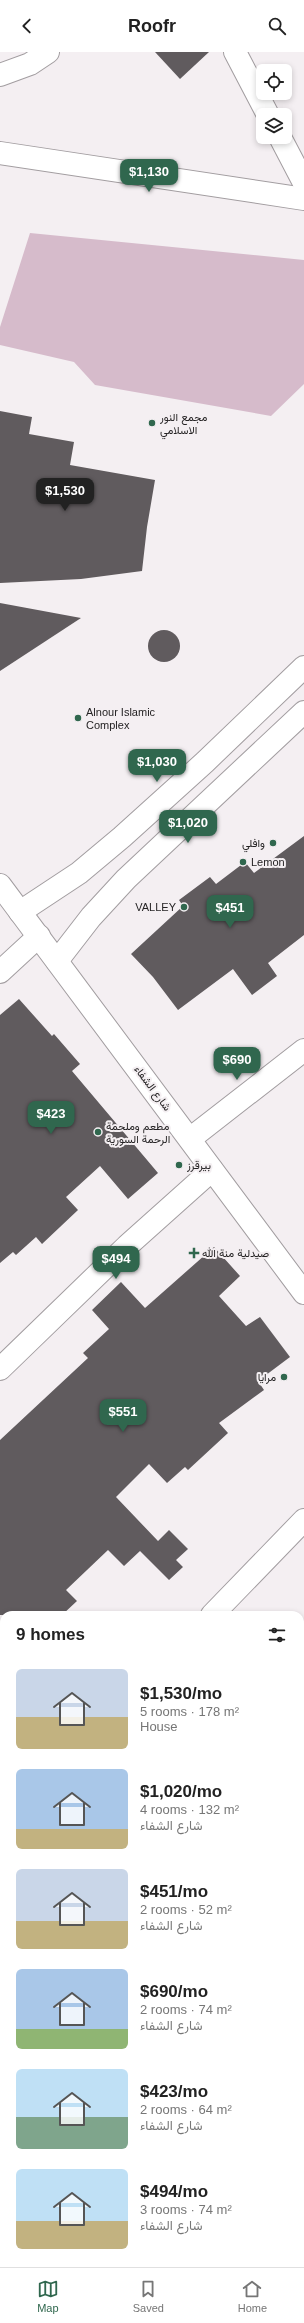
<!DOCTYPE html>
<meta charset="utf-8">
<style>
:root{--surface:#fff;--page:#f2f2f2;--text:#222;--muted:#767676;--line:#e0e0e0;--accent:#30674e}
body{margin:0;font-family:Arial,Vazirmatn,sans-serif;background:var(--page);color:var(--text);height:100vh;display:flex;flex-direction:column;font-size:15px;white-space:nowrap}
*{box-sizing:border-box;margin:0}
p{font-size:13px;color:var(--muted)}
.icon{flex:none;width:22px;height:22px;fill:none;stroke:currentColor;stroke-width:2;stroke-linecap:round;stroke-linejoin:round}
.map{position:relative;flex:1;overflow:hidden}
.details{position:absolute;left:0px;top:1559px;width:304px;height:656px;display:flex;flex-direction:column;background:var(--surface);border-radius:12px 12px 0 0;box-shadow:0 2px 6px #0003}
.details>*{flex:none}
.tools{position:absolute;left:256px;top:12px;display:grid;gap:8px}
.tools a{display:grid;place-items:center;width:36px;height:36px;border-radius:6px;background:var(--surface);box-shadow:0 2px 6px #0003;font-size:20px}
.price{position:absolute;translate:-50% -34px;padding:0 9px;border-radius:8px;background:var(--accent);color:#fff;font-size:13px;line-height:26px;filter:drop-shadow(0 1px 2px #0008)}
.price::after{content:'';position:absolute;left:50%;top:24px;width:12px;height:9px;margin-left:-6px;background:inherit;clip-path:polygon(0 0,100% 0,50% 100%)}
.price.active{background:#222;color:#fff}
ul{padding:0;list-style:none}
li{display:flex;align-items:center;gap:12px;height:100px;padding:0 16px}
li span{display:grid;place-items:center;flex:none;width:112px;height:80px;border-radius:6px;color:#555}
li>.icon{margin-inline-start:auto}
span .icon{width:48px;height:48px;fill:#fffc;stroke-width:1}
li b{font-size:17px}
h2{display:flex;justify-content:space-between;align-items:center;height:48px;padding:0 16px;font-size:17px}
header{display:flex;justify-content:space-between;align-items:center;height:52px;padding:0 16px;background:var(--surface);font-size:18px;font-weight:700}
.menu{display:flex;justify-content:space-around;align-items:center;height:56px;border-top:1px solid var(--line);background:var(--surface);font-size:11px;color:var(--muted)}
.menu a{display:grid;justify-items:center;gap:2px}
.menu .active{color:var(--accent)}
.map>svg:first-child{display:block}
.green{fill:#d6bbcb}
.building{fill:#605b5e}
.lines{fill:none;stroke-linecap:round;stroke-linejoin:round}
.street-casing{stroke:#a29da0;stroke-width:24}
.secondary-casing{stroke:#a29da0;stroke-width:24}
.street{stroke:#fff;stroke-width:22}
.secondary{stroke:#fff;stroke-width:22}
.poi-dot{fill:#30674e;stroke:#f4eff2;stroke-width:1.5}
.labels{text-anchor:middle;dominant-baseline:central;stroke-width:4;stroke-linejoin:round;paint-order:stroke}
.poi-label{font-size:11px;fill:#252324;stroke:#f4eff2;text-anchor:start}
.street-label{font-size:11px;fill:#252324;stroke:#f4eff2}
</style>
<header><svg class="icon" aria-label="back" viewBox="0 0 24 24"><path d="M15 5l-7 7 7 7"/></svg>Roofr<svg class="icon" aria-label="search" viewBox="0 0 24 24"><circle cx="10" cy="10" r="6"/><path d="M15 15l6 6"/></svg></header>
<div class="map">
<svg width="304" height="2215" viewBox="0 0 304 2215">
<rect width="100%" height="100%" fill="#f4eff2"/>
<polygon class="green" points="30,181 304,208 304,332 271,364 95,333 74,310 0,293 0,275"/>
<g class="building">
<polygon points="155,0 209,0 180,27"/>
<polygon points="0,359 32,365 29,382 74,390 70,413 155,428 147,475 142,519 81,527 0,531"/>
<polygon points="0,551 81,566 0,619"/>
<circle cx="164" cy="594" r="16"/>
<polygon points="304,784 304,883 268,911 277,924 252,943 233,917 178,958 153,925 131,902 183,854 179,848 210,825 216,832 245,810 254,821"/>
<polygon points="19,947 52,984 54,982 80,1012 72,1019 158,1121 128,1147 100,1114 66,1145 78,1158 42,1192 36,1185 16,1203 13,1200 0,1211 0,963"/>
<polygon points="214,1195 240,1224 219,1244 246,1274 260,1265 290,1305 258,1329 264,1338 219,1371 228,1381 188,1418 185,1415 167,1431 149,1412 116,1445 158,1489 169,1478 188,1497 176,1508 183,1515 169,1528 140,1499 124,1514 108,1498 66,1538 77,1549 62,1563 0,1563 0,1388 88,1306 83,1301 109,1277 92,1258 121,1230 145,1256"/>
</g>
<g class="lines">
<defs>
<g id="street">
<polyline points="235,0 268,63"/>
<polyline points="0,23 30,12 48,0"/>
<polyline points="280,85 304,131"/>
<polyline points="0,101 304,147"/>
<polyline points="0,920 39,884"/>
<polyline points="191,1086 304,998"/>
<polyline points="0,1317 127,1194 212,1118"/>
<polyline points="212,1563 304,1468"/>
<polyline points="0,1712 4,1716"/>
<polyline points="0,1831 4,1827"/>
<polyline points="300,1915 304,1911"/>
<polyline points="0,2139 4,2140"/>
<polyline points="294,2211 304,2214"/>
<polyline points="112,2215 113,2211"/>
</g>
<g id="secondary">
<polyline points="0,833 304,1241"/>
<polyline points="20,860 79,821 122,785 205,710 304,615"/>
<polyline points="57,909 91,865 126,827 304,660"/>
</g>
</defs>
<use href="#street" class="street-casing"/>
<use href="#secondary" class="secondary-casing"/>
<use href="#street" class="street"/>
<use href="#secondary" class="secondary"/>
</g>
<g class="poi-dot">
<circle cx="152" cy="371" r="4"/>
<circle cx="78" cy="666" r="4"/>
<circle cx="273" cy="791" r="4"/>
<circle cx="243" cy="810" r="4"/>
<circle cx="184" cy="855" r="4"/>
<circle cx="98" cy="1080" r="4"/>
<circle cx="179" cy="1113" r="4"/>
<path d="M192 1195h4v4h4v4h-4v4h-4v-4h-4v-4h4z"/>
<circle cx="284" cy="1325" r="4"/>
</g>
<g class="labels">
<g class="poi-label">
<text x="160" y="365">مجمع النور<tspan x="160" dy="13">الاسلامي</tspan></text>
<text x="86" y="660">Alnour Islamic<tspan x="86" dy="13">Complex</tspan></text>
<text x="265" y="791" text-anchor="end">وافلي</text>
<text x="251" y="810">Lemon</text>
<text x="176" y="855" text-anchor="end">VALLEY</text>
<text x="106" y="1074">مطعم وملحمة<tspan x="106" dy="13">الرحمة السورية</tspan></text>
<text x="187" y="1113">بيرقرز</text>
<text x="202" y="1201">صيدلية منة الله</text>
<text x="276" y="1325" text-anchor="end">مرايا</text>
</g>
<g class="street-label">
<text transform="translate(153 1036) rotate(53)">شارع الشفاء</text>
</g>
</g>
</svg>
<div class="tools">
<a><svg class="icon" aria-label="locate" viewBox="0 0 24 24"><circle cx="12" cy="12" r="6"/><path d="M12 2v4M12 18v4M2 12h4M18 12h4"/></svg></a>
<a><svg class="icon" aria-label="layers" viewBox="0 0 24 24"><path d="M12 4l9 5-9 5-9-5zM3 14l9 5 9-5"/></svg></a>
</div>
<b class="price" style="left:149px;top:141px">$1,130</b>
<b class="price active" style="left:65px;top:460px">$1,530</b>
<b class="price" style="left:157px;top:731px">$1,030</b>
<b class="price" style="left:188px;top:792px">$1,020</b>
<b class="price" style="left:230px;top:877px">$451</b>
<b class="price" style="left:237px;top:1029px">$690</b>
<b class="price" style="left:51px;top:1083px">$423</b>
<b class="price" style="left:116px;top:1228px">$494</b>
<b class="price" style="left:123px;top:1381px">$551</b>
<section class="details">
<h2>9 homes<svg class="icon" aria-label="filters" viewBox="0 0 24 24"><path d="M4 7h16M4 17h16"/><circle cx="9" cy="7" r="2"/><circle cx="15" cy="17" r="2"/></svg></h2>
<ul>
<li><span style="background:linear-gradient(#c9d6e8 60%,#c2b280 0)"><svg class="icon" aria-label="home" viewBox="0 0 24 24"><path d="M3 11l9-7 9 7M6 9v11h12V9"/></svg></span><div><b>$1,530/mo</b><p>5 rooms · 178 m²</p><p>House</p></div></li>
<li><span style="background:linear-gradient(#a9c7e8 75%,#c2b280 0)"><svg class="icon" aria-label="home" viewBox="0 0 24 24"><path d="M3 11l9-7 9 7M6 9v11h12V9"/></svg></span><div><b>$1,020/mo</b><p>4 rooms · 132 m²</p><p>شارع الشفاء</p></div></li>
<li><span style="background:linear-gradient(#c9d6e8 65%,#c2b280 0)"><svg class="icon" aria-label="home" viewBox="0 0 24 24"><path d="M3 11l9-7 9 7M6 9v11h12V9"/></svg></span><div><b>$451/mo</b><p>2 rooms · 52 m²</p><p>شارع الشفاء</p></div></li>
<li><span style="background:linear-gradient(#a9c7e8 75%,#8fb573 0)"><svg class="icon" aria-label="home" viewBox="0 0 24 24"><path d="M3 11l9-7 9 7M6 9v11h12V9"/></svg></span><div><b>$690/mo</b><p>2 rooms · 74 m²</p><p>شارع الشفاء</p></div></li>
<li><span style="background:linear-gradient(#bfe0f5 60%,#7fa58c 0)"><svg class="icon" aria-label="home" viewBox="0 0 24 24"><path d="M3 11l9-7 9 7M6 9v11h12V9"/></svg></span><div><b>$423/mo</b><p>2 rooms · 64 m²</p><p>شارع الشفاء</p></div></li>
<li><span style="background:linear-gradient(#bfe0f5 65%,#c2b280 0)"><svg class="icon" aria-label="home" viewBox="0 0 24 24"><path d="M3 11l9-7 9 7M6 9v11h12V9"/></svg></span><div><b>$494/mo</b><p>3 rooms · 74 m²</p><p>شارع الشفاء</p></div></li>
</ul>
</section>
</div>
<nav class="menu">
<a class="active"><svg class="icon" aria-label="map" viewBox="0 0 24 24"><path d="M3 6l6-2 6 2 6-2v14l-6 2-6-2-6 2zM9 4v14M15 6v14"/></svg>Map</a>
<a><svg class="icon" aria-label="saved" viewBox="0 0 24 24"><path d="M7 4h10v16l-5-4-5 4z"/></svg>Saved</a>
<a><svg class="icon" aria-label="home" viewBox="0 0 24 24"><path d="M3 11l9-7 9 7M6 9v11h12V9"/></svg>Home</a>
</nav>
